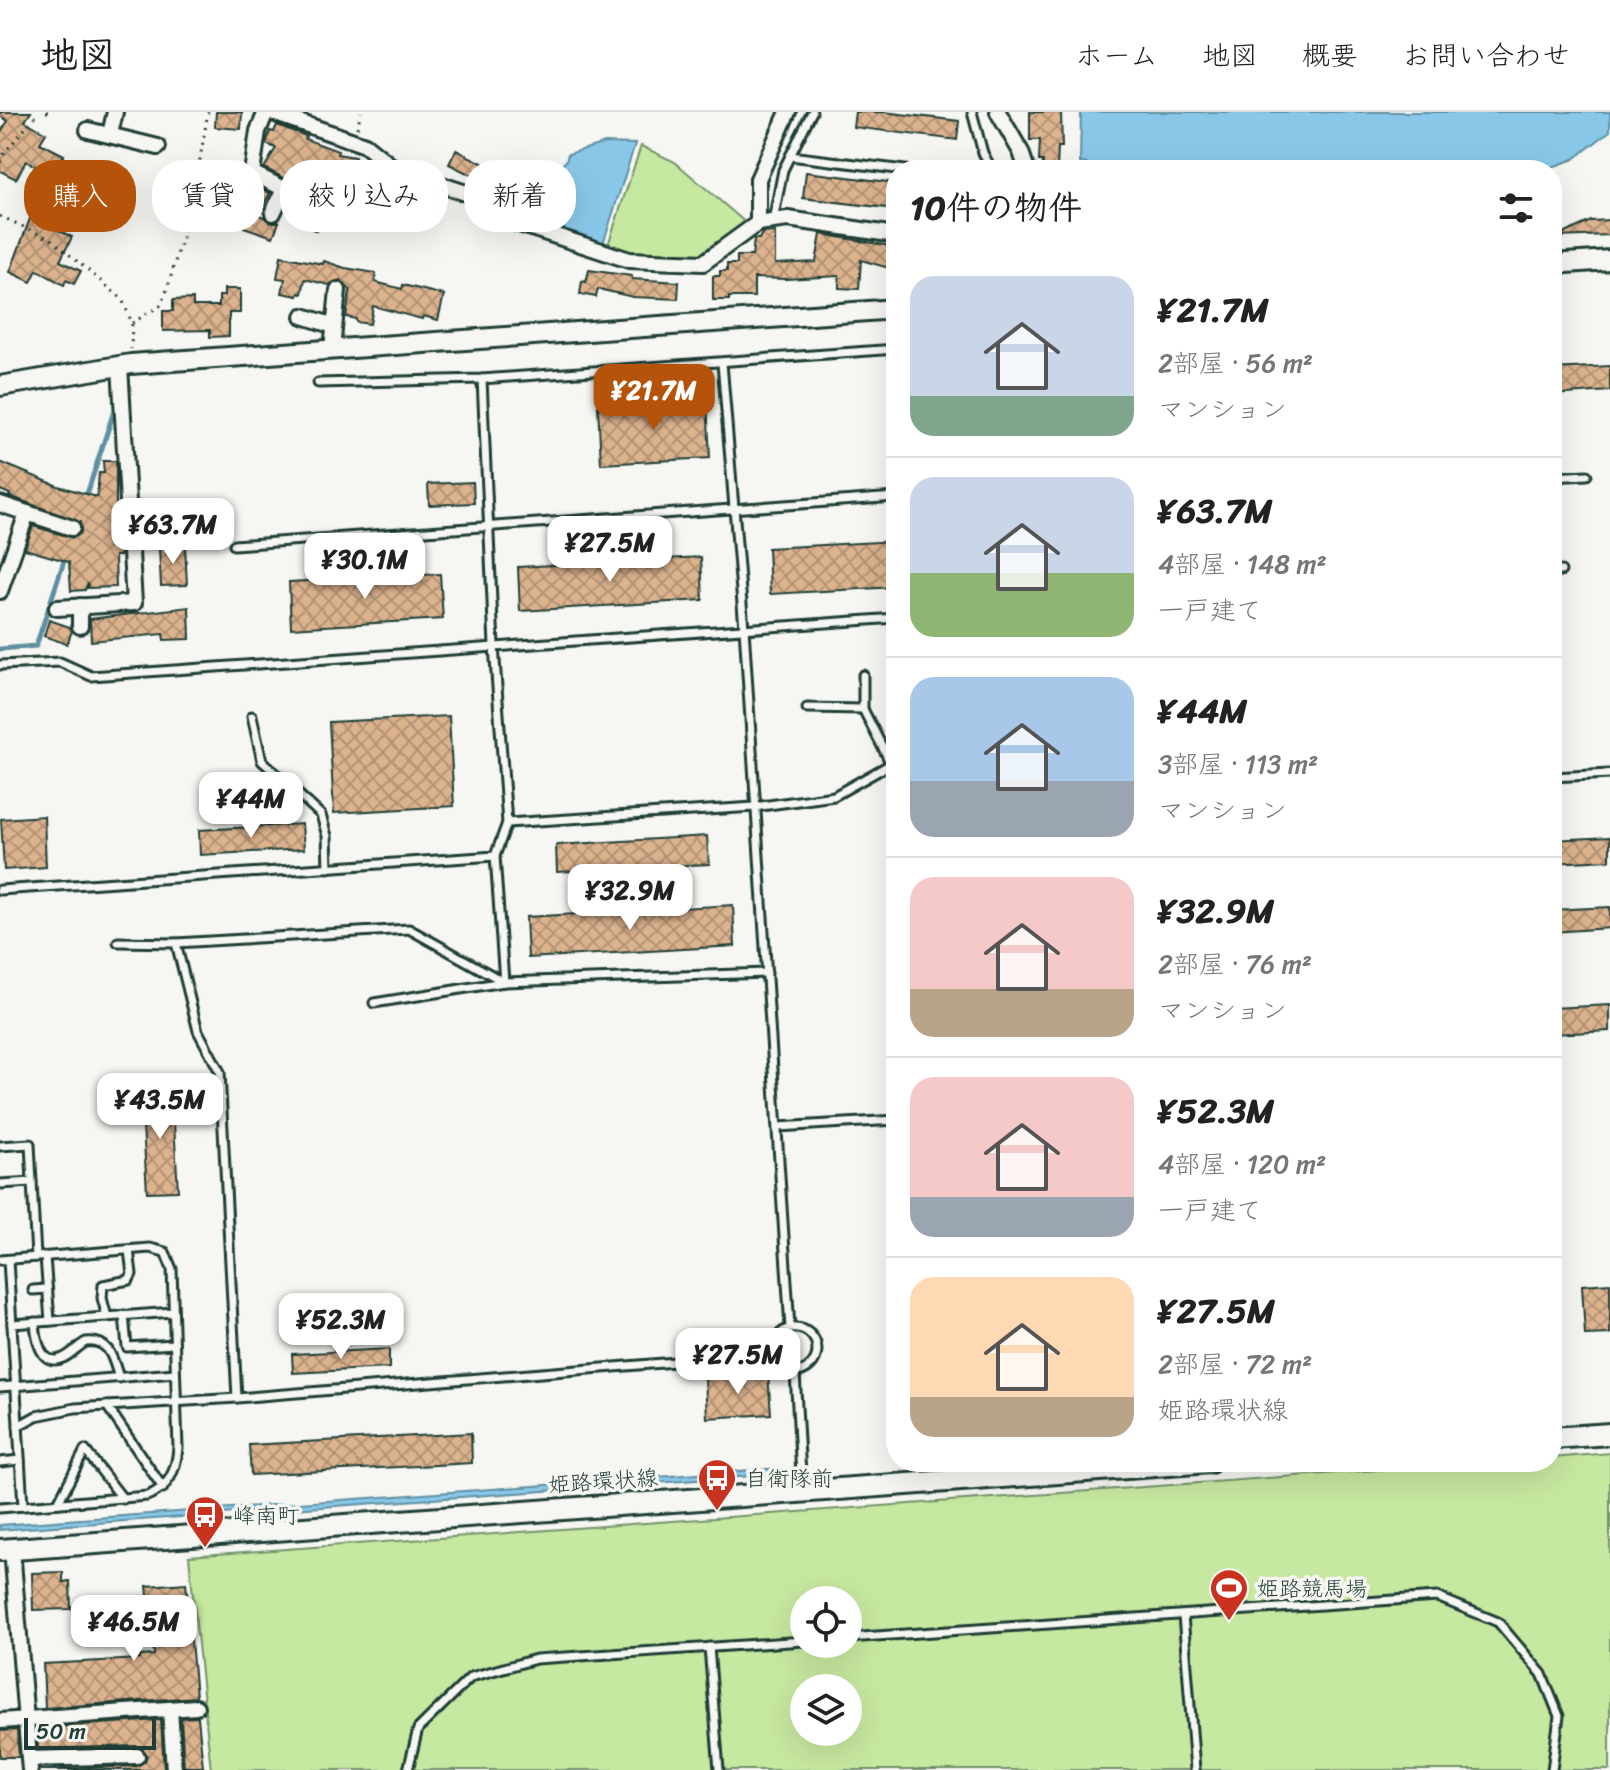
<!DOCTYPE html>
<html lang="ja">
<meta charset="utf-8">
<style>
:root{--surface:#fff;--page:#f6f6f6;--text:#222;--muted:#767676;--line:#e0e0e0;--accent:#b45309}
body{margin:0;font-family:Sriracha,"Klee One",sans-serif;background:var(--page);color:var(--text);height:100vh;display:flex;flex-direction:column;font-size:30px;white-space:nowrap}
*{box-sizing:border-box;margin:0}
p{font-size:26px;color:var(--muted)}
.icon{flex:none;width:44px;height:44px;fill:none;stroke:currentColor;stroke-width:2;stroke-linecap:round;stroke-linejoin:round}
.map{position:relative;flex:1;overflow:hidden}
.side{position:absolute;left:886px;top:48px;width:676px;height:1312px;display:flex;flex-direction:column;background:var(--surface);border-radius:32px;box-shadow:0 8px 32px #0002}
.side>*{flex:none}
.banner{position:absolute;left:24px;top:48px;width:742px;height:72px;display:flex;gap:16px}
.buttons{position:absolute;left:790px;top:1474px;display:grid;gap:16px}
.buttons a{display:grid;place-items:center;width:72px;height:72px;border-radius:50%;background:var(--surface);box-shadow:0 8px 32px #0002;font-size:40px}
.scale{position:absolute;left:24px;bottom:20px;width:132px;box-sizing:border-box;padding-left:8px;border:4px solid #1f3d34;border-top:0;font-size:22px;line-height:28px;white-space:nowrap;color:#1f3d34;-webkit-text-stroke:6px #f6f6f2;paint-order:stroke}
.price{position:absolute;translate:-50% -68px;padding:0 18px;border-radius:16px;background:#fff;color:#222;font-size:26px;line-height:52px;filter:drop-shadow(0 2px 4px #0008)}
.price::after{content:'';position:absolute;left:50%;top:48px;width:24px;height:18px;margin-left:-12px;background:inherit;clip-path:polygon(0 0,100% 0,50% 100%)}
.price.selected{background:var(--accent);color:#fff}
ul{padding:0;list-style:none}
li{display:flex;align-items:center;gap:24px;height:200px;padding:0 24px}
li+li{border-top:2px solid var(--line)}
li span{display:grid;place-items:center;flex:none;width:224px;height:160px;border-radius:24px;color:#555}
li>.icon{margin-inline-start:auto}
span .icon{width:96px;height:96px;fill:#fffc;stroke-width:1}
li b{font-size:34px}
h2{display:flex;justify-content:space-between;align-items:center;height:96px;padding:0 24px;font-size:34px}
.pill{padding:0 28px;border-radius:32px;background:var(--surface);box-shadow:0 8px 32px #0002;font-size:28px;line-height:72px}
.pill.selected{background:var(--accent);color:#fff}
header{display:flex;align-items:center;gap:48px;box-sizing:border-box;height:112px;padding:0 40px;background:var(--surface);border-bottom:2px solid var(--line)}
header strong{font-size:38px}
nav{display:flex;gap:44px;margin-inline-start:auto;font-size:28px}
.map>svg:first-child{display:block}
.green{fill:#c7e8a0;stroke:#73926a;stroke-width:2;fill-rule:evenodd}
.water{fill:#89c7e9;stroke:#5f90a1;stroke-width:2}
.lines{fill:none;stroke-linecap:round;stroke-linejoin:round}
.stream{stroke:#5f90a1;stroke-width:5}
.building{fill:url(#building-cross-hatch);stroke:#1f3d34;stroke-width:2}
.service-casing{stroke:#1f3d34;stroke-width:13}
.minor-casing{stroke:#1f3d34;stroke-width:20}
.tertiary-casing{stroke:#1f3d34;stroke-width:24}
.secondary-casing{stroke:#1f3d34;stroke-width:26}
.path{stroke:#1f3d34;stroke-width:3;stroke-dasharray:2 6;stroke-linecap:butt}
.service{stroke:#f6f6f2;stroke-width:7}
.minor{stroke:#f6f6f2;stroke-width:14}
.tertiary{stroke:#f6f6f2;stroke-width:18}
.secondary{stroke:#f6f6f2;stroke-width:20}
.labels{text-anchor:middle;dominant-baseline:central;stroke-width:7;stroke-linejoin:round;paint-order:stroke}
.poi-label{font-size:22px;fill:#1f3d34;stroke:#f6f6f2;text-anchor:start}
.street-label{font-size:22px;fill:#1f3d34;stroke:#f6f6f2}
</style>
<header>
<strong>地図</strong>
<nav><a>ホーム</a><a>地図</a><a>概要</a><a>お問い合わせ</a></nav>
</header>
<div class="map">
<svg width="1610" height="1658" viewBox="0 0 1610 1658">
<defs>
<pattern id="building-cross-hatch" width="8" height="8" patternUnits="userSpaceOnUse" patternTransform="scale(2)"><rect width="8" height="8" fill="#ddb38e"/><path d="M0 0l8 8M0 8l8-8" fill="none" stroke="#b39375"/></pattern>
</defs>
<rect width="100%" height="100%" fill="#f6f6f2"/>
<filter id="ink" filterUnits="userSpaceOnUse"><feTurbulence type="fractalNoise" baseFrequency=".0125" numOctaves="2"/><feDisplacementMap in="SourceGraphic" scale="16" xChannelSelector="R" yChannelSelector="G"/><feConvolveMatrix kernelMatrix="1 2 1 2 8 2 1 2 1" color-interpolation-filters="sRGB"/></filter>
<g filter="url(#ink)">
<g class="green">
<path d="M 641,34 L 675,50 L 747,112 C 733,123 713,144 695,147 C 677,151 625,141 607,136 Z"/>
<path d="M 1610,1341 L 1610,1658 L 211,1658 L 189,1444 L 1490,1350 L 1552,1350 L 1552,1346 ZM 804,1488 L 848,1488 L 848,1532 L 804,1532 ZM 804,1576 L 848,1576 L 848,1620 L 804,1620 Z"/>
</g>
<g class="water">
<polygon points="1081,0 1610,0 1610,19 1574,47 1544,58 1089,58 1088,52 1080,51"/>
<polygon points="605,31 635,32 602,135 533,115 527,87 566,49 568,42"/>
<polygon points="779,1356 780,1362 0,1418 0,1413"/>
</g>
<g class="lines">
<g class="stream">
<polyline points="85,388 113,302"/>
<polyline points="0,537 36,534 66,443"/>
</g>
</g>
<g class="building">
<polygon points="0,0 31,0 25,9 46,21 40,31 64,43 59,51 73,58 64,77 49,69 52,64 26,49 16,67 0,59 0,21 8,9 0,4"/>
<polygon points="216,0 242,0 241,17 215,15"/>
<polygon points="855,0 883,0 959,9 957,28 853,15"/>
<polygon points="1030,0 1061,0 1062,35 1058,35 1057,58 1042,58 1043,49 1039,49 1040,28 1030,28"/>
<polygon points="277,13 306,24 305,27 338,39 337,42 355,45 316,119 292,105 298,95 307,98 313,96 317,88 315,82 264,56 276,36 266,32 270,19 274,20"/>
<polygon points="456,38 498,59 491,73 449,52"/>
<polygon points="206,54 239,63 237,88 199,76"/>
<polygon points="361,54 378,56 374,82 378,82 377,97 358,95"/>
<polygon points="806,60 896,71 896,97 803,86"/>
<polygon points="250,71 270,81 263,95 243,89"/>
<polygon points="249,99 264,105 270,110 279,110 273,125 244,115"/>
<polygon points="31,104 72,125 60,149 81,159 74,172 66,168 64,173 37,158 31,170 10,160"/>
<polygon points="1610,108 1610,123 1556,125 1591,109"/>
<polygon points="775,120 775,152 816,150 821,122 896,135 896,158 861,148 859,177 839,176 839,164 786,167 754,166 754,185 729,185 729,188 713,188 713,164 720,164 720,159 727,159 727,152 737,152 737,144 752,144 754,127 759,127 762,121"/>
<polygon points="281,144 323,152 324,149 345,156 376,161 375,170 402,177 403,173 444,183 438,208 423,204 422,207 373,194 370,212 356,210 356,207 346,205 350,178 340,168 329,173 305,167 302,182 299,181 298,184 282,181 285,167 277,166"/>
<polygon points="589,158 632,164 632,167 679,170 678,187 633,185 598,177 596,185 580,182 582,169 586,170"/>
<polygon points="224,177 240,177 240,201 229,201 229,224 210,225 210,218 163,219 163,199 173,199 173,188 193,187 193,194 219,194 219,184 224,184"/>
<polygon points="1610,254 1610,279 1552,283 1552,257"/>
<polygon points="707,288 710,346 601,352 598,294"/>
<polygon points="103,349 116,349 116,418 119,418 120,444 115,444 116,475 88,476 88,471 85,478 71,479 69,450 25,437 33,414 73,426 81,420 80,410 9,384 10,382 0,378 0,350 58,374 97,385 99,361 104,361"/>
<polygon points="473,370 474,391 429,393 428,372"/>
<polygon points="896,429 896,475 770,482 768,436"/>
<polygon points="185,434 187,473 161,474 159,436"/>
<polygon points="701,445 703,488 520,499 518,455"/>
<polygon points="440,462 443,507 291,516 289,470"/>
<polygon points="189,495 190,527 164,528 163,522 91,529 90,507"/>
<polygon points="49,508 70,515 72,519 67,532 44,524"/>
<polygon points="449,604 454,694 334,701 329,610"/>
<polygon points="44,704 46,755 4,758 1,707"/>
<polygon points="302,712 304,737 200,743 199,718"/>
<polygon points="707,724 709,752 557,760 556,733"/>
<polygon points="1610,725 1610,748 1552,751 1552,728"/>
<polygon points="733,793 735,834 528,846 526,805"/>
<polygon points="1610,795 1610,816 1552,820 1552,798"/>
<polygon points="1610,893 1610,919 1552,922 1552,896"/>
<polygon points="172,978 178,1079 147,1080 141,980"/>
<polygon points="1610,1171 1610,1222 1585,1223 1582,1173"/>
<polygon points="389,1237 389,1256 293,1261 292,1242"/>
<polygon points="768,1262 771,1302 707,1306 705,1266"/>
<polygon points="471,1321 472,1351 251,1363 249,1333"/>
<polygon points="63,1460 63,1470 70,1469 71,1497 33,1498 32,1461"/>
<polygon points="186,1471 196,1585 45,1596 43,1552 140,1547 140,1544 154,1543 147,1474"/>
<polygon points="198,1605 203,1655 184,1655 181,1606"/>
<polygon points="161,1608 164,1658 40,1658 137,1654 145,1649 147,1643 142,1636 137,1634 38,1637 37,1616"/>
<polygon points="17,1618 19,1645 0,1645 0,1619"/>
</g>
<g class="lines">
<defs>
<g id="service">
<polyline points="972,0 983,41 992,58"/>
<polyline points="790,44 905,58"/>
<polyline points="773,109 783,58 812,0"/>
<polyline points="722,251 744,516 790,1216"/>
<polyline points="482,267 494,534 507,711"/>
<polyline points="318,271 482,267 896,237"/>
<polyline points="1552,365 1587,363"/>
<polyline points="234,433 896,385"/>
<polyline points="1552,460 1561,459"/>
<polyline points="0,553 60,550 91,564 896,506"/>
<polyline points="807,596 863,597 863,563"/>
<polyline points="863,597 891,652"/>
<polyline points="252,604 262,649 321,703 327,724 328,756"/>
<polyline points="1552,665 1610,662"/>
<polyline points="0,778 495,744 507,711 754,695 834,684 896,649"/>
<polyline points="118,830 176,831 409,817 504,870 767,861"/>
<polyline points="176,831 198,919 220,960 237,1286"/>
<polyline points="374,891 504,870 495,744"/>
<polyline points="778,1015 896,1008"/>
<polyline points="0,1034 30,1032 36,1145"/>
<polyline points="0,1072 32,1070"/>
<polyline points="45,1145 50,1209"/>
<path d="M 0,1148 L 150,1136 L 165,1140 L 172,1157 L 178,1336 C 176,1359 169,1376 147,1384 L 0,1396"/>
<polyline points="8,1148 23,1394"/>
<polyline points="33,1178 47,1177"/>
<polyline points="124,1203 127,1235 174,1232"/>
<polyline points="107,1205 102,1186 103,1173 129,1168 132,1162 129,1138"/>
<path d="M 35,1210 C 36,1226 40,1256 63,1246 C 72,1242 78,1234 86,1230 C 110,1227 113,1247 119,1266"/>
<polyline points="12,1212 173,1200"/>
<circle cx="795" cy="1238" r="22"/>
<polyline points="795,1261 802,1379"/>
<polyline points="0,1275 175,1261"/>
<polyline points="107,1294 163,1376"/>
<polyline points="18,1314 36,1304 75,1296 237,1286 772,1242"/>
<polyline points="0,1350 20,1348"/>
<polyline points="58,1391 85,1338 123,1387"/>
<polyline points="1183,1503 1195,1658"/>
<polyline points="848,1526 1437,1485 1498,1510 1542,1562 1559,1604 1552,1658"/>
<polyline points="709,1535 719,1658"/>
<polyline points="408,1658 418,1617 471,1565 536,1547 804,1529"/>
</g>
<g id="minor">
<polyline points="266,0 258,19 252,61 307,88"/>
<polyline points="270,0 365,33 396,58 469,82 504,107 629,148 703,151 758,111 788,107 896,123"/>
<polyline points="998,0 1021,40 1027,58"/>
<polyline points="88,18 158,35"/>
<polyline points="110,22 115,0"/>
<polyline points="273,101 284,77"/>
<polyline points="758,111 758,67 788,0"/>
<polyline points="303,204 334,214"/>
<polyline points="332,237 338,178"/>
<polyline points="0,392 72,416"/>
<polyline points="0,479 27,401"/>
<polyline points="80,494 80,514"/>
<polyline points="57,496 134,491 120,254"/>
<polyline points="12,1437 30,1658"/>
<polyline points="170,1597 174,1658"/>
<polyline points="0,1609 196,1595"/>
<polyline points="29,1647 137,1644"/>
</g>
<g id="tertiary">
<polyline points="1552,152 1610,148"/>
<polyline points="0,274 131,252 896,197"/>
</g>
<g id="secondary">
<polyline points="1552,1326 1610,1322"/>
<polyline points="0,1438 1210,1350"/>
</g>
</defs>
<use href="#service" class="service-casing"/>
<use href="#minor" class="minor-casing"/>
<use href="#tertiary" class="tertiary-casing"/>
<use href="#secondary" class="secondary-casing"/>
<g class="path">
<polyline points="46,0 53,0"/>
<polyline points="357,16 361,0"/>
<polyline points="0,50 5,40 39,0"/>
<polyline points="0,104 52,128 122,187 132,211 131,237"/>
<polyline points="132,211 160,194 167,178 193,88 208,0"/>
</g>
<use href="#service" class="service"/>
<use href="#minor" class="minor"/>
<use href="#tertiary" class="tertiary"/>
<use href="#secondary" class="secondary"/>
</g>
</g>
<defs>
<symbol id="bus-pin" viewBox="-11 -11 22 30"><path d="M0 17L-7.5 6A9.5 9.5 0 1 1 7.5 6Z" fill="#c8321e" stroke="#f6f6f2"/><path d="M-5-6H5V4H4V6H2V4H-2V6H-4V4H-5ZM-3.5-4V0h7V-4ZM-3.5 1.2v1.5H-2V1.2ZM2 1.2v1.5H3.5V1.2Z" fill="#fff"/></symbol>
<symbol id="stadium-pin" viewBox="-11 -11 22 30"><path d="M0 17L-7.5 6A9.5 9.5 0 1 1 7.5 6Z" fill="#c8321e" stroke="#f6f6f2"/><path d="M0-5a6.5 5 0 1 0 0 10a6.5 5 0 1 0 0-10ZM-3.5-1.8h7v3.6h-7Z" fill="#fff"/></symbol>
</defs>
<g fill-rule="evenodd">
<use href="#bus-pin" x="695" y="1344" width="44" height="60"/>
<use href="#bus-pin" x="183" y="1381" width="44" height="60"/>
<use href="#stadium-pin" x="1207" y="1454" width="44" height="60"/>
</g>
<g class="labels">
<g class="poi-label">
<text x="745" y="1366">自衛隊前</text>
<text x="233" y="1403">峰南町</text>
<text x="1257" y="1476">姫路競馬場</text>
</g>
<g class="street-label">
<text transform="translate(603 1369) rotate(-4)">姫路環状線</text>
</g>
</g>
</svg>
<div class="buttons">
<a><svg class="icon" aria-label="locate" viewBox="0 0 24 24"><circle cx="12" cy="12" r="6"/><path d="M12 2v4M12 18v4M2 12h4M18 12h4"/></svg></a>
<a><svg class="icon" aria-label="layers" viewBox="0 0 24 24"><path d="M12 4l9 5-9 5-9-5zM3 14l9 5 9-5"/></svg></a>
</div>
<div class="scale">50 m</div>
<b class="price selected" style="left:654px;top:320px">¥21.7M</b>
<b class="price" style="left:173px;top:454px">¥63.7M</b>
<b class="price" style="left:610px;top:472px">¥27.5M</b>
<b class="price" style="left:365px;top:489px">¥30.1M</b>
<b class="price" style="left:251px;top:728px">¥44M</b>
<b class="price" style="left:630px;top:820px">¥32.9M</b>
<b class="price" style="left:160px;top:1029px">¥43.5M</b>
<b class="price" style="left:341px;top:1249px">¥52.3M</b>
<b class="price" style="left:738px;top:1284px">¥27.5M</b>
<b class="price" style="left:134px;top:1551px">¥46.5M</b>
<div class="banner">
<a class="pill selected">購入</a>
<a class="pill">賃貸</a>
<a class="pill">絞り込み</a>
<a class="pill">新着</a>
</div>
<section class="side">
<h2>10件の物件<svg class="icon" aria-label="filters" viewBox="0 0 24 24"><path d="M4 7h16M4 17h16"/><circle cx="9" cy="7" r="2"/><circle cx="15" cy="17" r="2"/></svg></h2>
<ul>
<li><span style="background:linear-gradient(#c9d6e8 75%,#7fa58c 0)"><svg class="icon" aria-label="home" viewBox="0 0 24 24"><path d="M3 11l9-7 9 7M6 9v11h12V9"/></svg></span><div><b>¥21.7M</b><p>2部屋 · 56 m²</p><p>マンション</p></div></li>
<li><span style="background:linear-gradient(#c9d6e8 60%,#8fb573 0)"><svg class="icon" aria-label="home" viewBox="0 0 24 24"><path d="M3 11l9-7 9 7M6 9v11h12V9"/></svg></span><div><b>¥63.7M</b><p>4部屋 · 148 m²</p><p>一戸建て</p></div></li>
<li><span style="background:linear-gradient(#a9c7e8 65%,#9aa5b1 0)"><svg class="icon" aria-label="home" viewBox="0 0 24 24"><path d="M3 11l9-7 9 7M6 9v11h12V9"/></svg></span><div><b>¥44M</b><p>3部屋 · 113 m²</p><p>マンション</p></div></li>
<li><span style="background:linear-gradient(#f6c9c9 70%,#b9a48a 0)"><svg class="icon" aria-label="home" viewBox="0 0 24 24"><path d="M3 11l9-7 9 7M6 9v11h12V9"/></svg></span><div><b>¥32.9M</b><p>2部屋 · 76 m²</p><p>マンション</p></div></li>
<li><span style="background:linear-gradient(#f6c9c9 75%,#9aa5b1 0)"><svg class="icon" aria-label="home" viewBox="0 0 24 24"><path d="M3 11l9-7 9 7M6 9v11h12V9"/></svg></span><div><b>¥52.3M</b><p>4部屋 · 120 m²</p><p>一戸建て</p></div></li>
<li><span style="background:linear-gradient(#ffd9b3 75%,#b9a48a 0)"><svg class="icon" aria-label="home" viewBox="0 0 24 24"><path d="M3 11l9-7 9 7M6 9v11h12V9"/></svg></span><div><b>¥27.5M</b><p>2部屋 · 72 m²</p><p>姫路環状線</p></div></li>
</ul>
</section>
</div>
